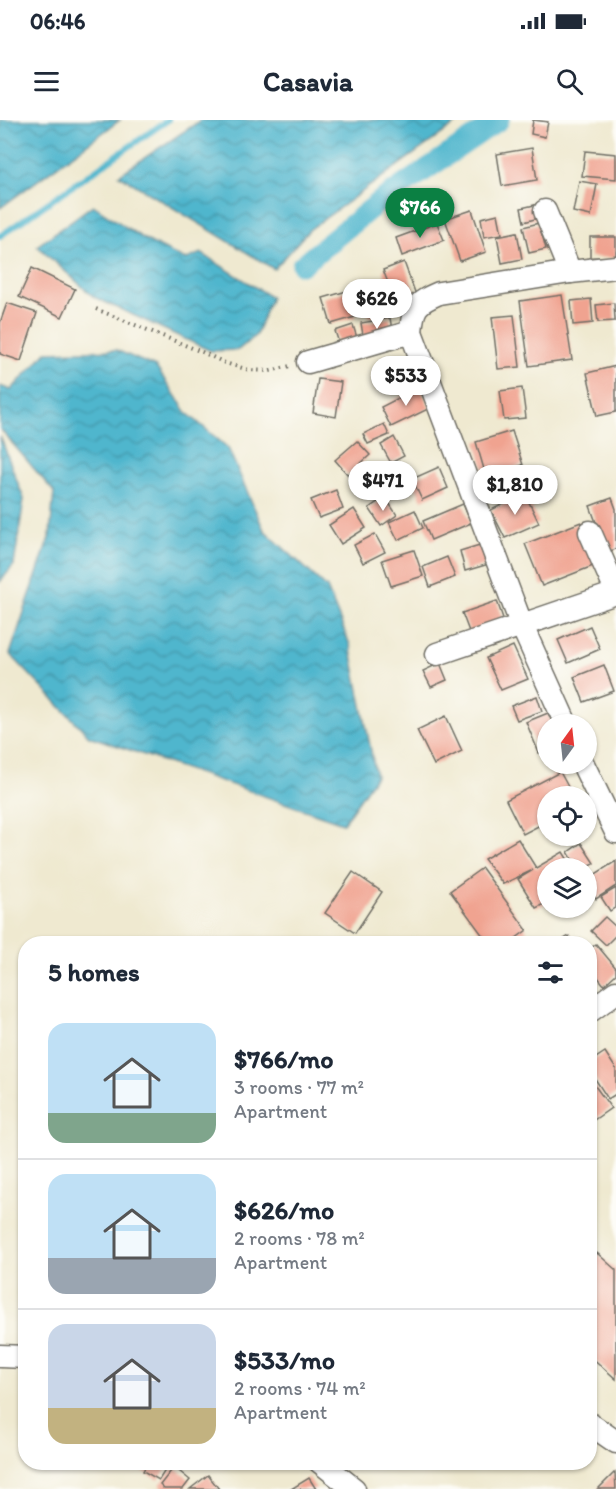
<!DOCTYPE html>
<meta charset="utf-8">
<style>
:root{--surface:#fff;--page:#f2f2f3;--text:#1f2937;--muted:#747a83;--line:#e0e1e3;--accent:#0b8043}
body{margin:0;font-family:Itim,sans-serif;background:var(--page);color:var(--text);height:100vh;display:flex;flex-direction:column;font-size:22px;white-space:nowrap}
*{box-sizing:border-box;margin:0}
p{font-size:20px;color:var(--muted)}
.icon{flex:none;width:33px;height:33px;fill:none;stroke:currentColor;stroke-width:2;stroke-linecap:round;stroke-linejoin:round}
.map{position:relative;flex:1;overflow:hidden}
.drawer{position:absolute;left:18px;top:816px;width:579px;height:534px;display:flex;flex-direction:column;background:var(--surface);border-radius:24px;box-shadow:0 2px 4px #0004}
.drawer>*{flex:none}
.needle{width:39px;rotate:15deg}
.buttons{position:absolute;left:537px;top:594px;display:grid;gap:12px}
.buttons a{display:grid;place-items:center;width:60px;height:60px;border-radius:50%;background:var(--surface);box-shadow:0 2px 4px #0004;font-size:30px}
.price{position:absolute;translate:-50% -51px;padding:0 14px;border-radius:21px;background:#fff;color:#222;font-size:20px;line-height:39px;filter:drop-shadow(0 2px 3px #0008)}
.price::after{content:'';position:absolute;left:50%;top:36px;width:18px;height:14px;margin-left:-9px;background:inherit;clip-path:polygon(0 0,100% 0,50% 100%)}
.price.current{background:var(--accent);color:#fff}
ul{padding:0;list-style:none}
li{display:flex;align-items:center;gap:18px;height:150px;padding:0 30px}
li+li{border-top:2px solid var(--line)}
li span{display:grid;place-items:center;flex:none;width:168px;height:120px;border-radius:18px;color:#555}
li>.icon{margin-inline-start:auto}
span .icon{width:72px;height:72px;fill:#fffc;stroke-width:1}
li b{font-size:26px}
h2{display:flex;justify-content:space-between;align-items:center;height:72px;padding:0 30px;font-size:26px}
.status{display:flex;justify-content:space-between;align-items:center;height:42px;padding:0 30px;background:var(--surface);direction:ltr}
.status svg{height:16px;fill:currentColor}
header{display:flex;justify-content:space-between;align-items:center;height:78px;padding:0 30px;background:var(--surface);font-size:27px;font-weight:700}
.map>svg:first-child{display:block}
.water{fill:url(#water-waves);stroke:#3d707c;stroke-width:1.5}
.lines{fill:none;stroke-linecap:round;stroke-linejoin:round}
.stream{stroke:#4fb6cd;stroke-width:6}
.canal{stroke:#4fb6cd;stroke-width:21}
.building{fill:#f0a390}
.minor-casing{stroke:#706e65;stroke-width:25}
.path{stroke:#706e65;stroke-width:4;stroke-dasharray:1.5 4.5;stroke-linecap:butt}
.minor{stroke:#fff;stroke-width:22}
</style>
<div class="status"><b>06:46</b><svg viewBox="0 0 49 12"><path d="M0 12V9h3v3zM5 12V6h3v6zM10 12V3h3v9zM15 12V0h3v12zM26 1h20v11H26zM47 4h2v5h-2z"/></svg></div>
<header><svg class="icon" aria-label="menu" viewBox="0 0 24 24"><path d="M4 6h16M4 12h16M4 18h16"/></svg>Casavia<svg class="icon" aria-label="search" viewBox="0 0 24 24"><circle cx="10" cy="10" r="6"/><path d="M15 15l6 6"/></svg></header>
<div class="map">
<svg width="616" height="1369" viewBox="0 0 616 1369">
<defs>
<pattern id="water-waves" width="16" height="10" patternUnits="userSpaceOnUse" patternTransform="scale(1.5)"><rect width="16" height="10" fill="#4fb6cd"/><path d="M0 5q4-4 8 0t8 0" fill="none" stroke="#4294a7"/></pattern>
</defs>
<rect width="100%" height="100%" fill="#fdfcf7"/>
<filter id="ink" filterUnits="userSpaceOnUse"><feTurbulence type="fractalNoise" baseFrequency=".0167" numOctaves="2"/><feDisplacementMap in="SourceGraphic" scale="12" xChannelSelector="R" yChannelSelector="G"/><feConvolveMatrix kernelMatrix="1 2 1 2 8 2 1 2 1" color-interpolation-filters="sRGB"/></filter>
<filter id="wash" filterUnits="userSpaceOnUse"><feTurbulence type="fractalNoise" baseFrequency=".008" numOctaves="4" result="noise"/><feDisplacementMap in="SourceGraphic" scale="24" xChannelSelector="R" yChannelSelector="G"/><feGaussianBlur stdDeviation="1.35" result="paint"/><feColorMatrix in="noise" values="0 0 0 0 0 0 0 0 0 0 0 0 0 0 0 0 0 1.4 0 .05"/><feComposite in="paint" operator="in"/></filter>
<g filter="url(#wash)">
<rect width="100%" height="100%" fill="#efe9d0"/>
<g class="water">
<polygon points="0,0 120,0 0,88"/>
<polygon points="201,0 461,0 309,110 274,149 119,55"/>
<polygon points="93,85 144,119 185,140 201,133 271,177 256,215 238,230 211,231 94,177 37,126"/>
<polygon points="116,230 156,247 187,293 228,328 264,410 327,468 350,525 376,656 343,703 89,616 10,534 50,415 54,372 0,309 0,266 11,270 46,232"/>
<polygon points="0,316 24,379 14,445 0,462"/>
</g>
<g class="lines">
<polyline class="stream" points="0,116 168,0"/>
<polyline class="canal" points="302,145 380,81 499,0"/>
</g>
<g id="blocks">
<g class="building">
<polygon points="533,0 548,2 545,17 531,14"/>
<polygon points="532,28 537,60 502,66 497,34"/>
<polygon points="585,31 616,34 616,59 582,56"/>
<polygon points="579,61 597,64 591,96 573,92"/>
<polygon points="539,84 542,97 524,102 521,88"/>
<polygon points="472,90 486,132 460,141 445,99"/>
<polygon points="498,94 502,114 484,117 481,98"/>
<polygon points="437,103 444,120 402,136 396,118"/>
<polygon points="539,103 546,129 529,133 523,107"/>
<polygon points="517,112 522,139 502,143 497,116"/>
<polygon points="590,117 616,117 616,138 590,137"/>
<polygon points="404,142 416,175 396,183 383,150"/>
<polygon points="32,148 75,169 62,197 19,177"/>
<polygon points="347,171 355,197 331,204 323,178"/>
<polygon points="562,175 572,240 529,246 520,181"/>
<polygon points="391,178 393,193 369,197 367,182"/>
<polygon points="591,179 593,203 573,205 571,181"/>
<polygon points="7,183 37,193 21,241 0,234 0,203"/>
<polygon points="614,183 615,201 598,202 596,185"/>
<polygon points="514,195 520,247 498,249 492,197"/>
<polygon points="390,198 393,216 364,221 361,203"/>
<polygon points="353,205 358,221 340,226 335,211"/>
<polygon points="616,246 616,292 597,296 587,253"/>
<polygon points="318,259 341,262 336,297 313,293"/>
<polygon points="420,267 430,288 391,307 381,287"/>
<polygon points="522,268 526,298 504,300 500,271"/>
<polygon points="384,304 389,315 368,324 363,314"/>
<polygon points="512,311 523,345 486,356 476,322"/>
<polygon points="394,317 404,336 391,343 381,325"/>
<polygon points="357,321 370,335 348,355 335,340"/>
<polygon points="439,347 448,368 422,380 412,359"/>
<polygon points="336,370 343,389 319,398 311,380"/>
<polygon points="525,374 539,403 505,418 491,390"/>
<polygon points="385,377 397,395 381,406 369,388"/>
<polygon points="612,378 616,389 616,429 607,432 590,386"/>
<polygon points="463,384 471,403 431,420 423,401"/>
<polygon points="354,389 366,408 341,424 329,405"/>
<polygon points="415,390 423,408 398,420 389,402"/>
<polygon points="581,402 598,444 542,466 525,424"/>
<polygon points="375,414 385,432 363,443 354,425"/>
<polygon points="483,424 489,444 465,451 460,431"/>
<polygon points="414,430 423,456 391,466 382,440"/>
<polygon points="447,437 455,457 430,467 423,447"/>
<polygon points="497,481 507,510 473,522 462,493"/>
<polygon points="590,506 600,529 568,543 558,520"/>
<polygon points="513,526 528,559 501,570 486,538"/>
<polygon points="440,543 447,560 431,567 423,551"/>
<polygon points="604,545 614,571 584,582 574,557"/>
<polygon points="537,576 542,591 517,600 511,586"/>
<polygon points="548,593 553,604 548,604 548,630 539,633 526,602"/>
<polygon points="446,596 462,631 434,645 417,610"/>
<polygon points="560,652 573,676 548,676 548,701 523,714 506,680"/>
<polygon points="518,719 536,748 563,732 573,748 548,748 548,782 536,788 518,759 533,750 503,764 484,739"/>
<polygon points="581,723 594,743 585,748 578,748 568,732"/>
<polygon points="616,741 616,766 596,779 586,763 586,760"/>
<polygon points="482,748 527,810 508,824 489,824 450,771"/>
<polygon points="353,752 382,772 355,813 325,793"/>
<polygon points="616,768 616,787 610,791 601,777"/>
<polygon points="605,797 616,807 616,815 606,825 591,811"/>
<polygon points="569,816 573,824 556,824"/>
<polygon points="596,824 616,848 616,854 604,865 590,847 590,829"/>
<polygon points="605,932 616,949 616,974 608,979 590,951 590,942"/>
<polygon points="590,959 611,988 591,1002 590,1000"/>
<polygon points="597,1133 616,1150 616,1259 590,1236 590,1142"/>
<polygon points="148,1342 169,1344 159,1360 143,1351"/>
<polygon points="174,1347 190,1360 183,1369 164,1369 160,1365"/>
<polygon points="615,1352 616,1369 598,1369"/>
<polygon points="208,1355 219,1369 190,1369"/>
<polygon points="309,1358 316,1369 291,1369"/>
</g>
</g>
</g>
<g filter="url(#ink)">
<use href="#blocks" fill-opacity="0" stroke="#706e65" stroke-width="1.5"/>
<g class="lines">
<defs>
<g id="minor">
<polyline points="545,91 570,152"/>
<polyline points="308,242 411,212"/>
<polyline points="590,412 616,471"/>
<polyline points="437,534 616,473"/>
<path d="M 566,604 L 522,506 L 411,212 C 413,187 416,183 439,173 L 570,152 L 616,147"/>
<polyline points="583,644 616,712"/>
<polyline points="590,891 616,872"/>
<polyline points="0,1236 26,1237"/>
<polyline points="590,1304 616,1322"/>
<polyline points="320,1342 354,1369"/>
</g>
</defs>
<use href="#minor" class="minor-casing"/>
<polyline class="path" points="96,189 202,232 225,243 249,250 270,251 290,246"/>
<use href="#minor" class="minor"/>
</g>
</g>
</svg>
<div class="buttons">
<a><svg class="needle" viewBox="-14 -14 28 28"><path d="M0-13l5 13h-10z" fill="#e53935"/><path d="M0 13l5-13h-10z" fill="#747a83"/></svg></a>
<a><svg class="icon" aria-label="locate" viewBox="0 0 24 24"><circle cx="12" cy="12" r="6"/><path d="M12 2v4M12 18v4M2 12h4M18 12h4"/></svg></a>
<a><svg class="icon" aria-label="layers" viewBox="0 0 24 24"><path d="M12 4l9 5-9 5-9-5zM3 14l9 5 9-5"/></svg></a>
</div>
<b class="price current" style="left:420px;top:119px">$766</b>
<b class="price" style="left:377px;top:210px">$626</b>
<b class="price" style="left:406px;top:287px">$533</b>
<b class="price" style="left:383px;top:392px">$471</b>
<b class="price" style="left:515px;top:396px">$1,810</b>
<section class="drawer">
<h2>5 homes<svg class="icon" aria-label="filters" viewBox="0 0 24 24"><path d="M4 7h16M4 17h16"/><circle cx="9" cy="7" r="2"/><circle cx="15" cy="17" r="2"/></svg></h2>
<ul>
<li><span style="background:linear-gradient(#bfe0f5 75%,#7fa58c 0)"><svg class="icon" aria-label="home" viewBox="0 0 24 24"><path d="M3 11l9-7 9 7M6 9v11h12V9"/></svg></span><div><b>$766/mo</b><p>3 rooms · 77 m²</p><p>Apartment</p></div></li>
<li><span style="background:linear-gradient(#bfe0f5 70%,#9aa5b1 0)"><svg class="icon" aria-label="home" viewBox="0 0 24 24"><path d="M3 11l9-7 9 7M6 9v11h12V9"/></svg></span><div><b>$626/mo</b><p>2 rooms · 78 m²</p><p>Apartment</p></div></li>
<li><span style="background:linear-gradient(#c9d6e8 70%,#c2b280 0)"><svg class="icon" aria-label="home" viewBox="0 0 24 24"><path d="M3 11l9-7 9 7M6 9v11h12V9"/></svg></span><div><b>$533/mo</b><p>2 rooms · 74 m²</p><p>Apartment</p></div></li>
</ul>
</section>
</div>
